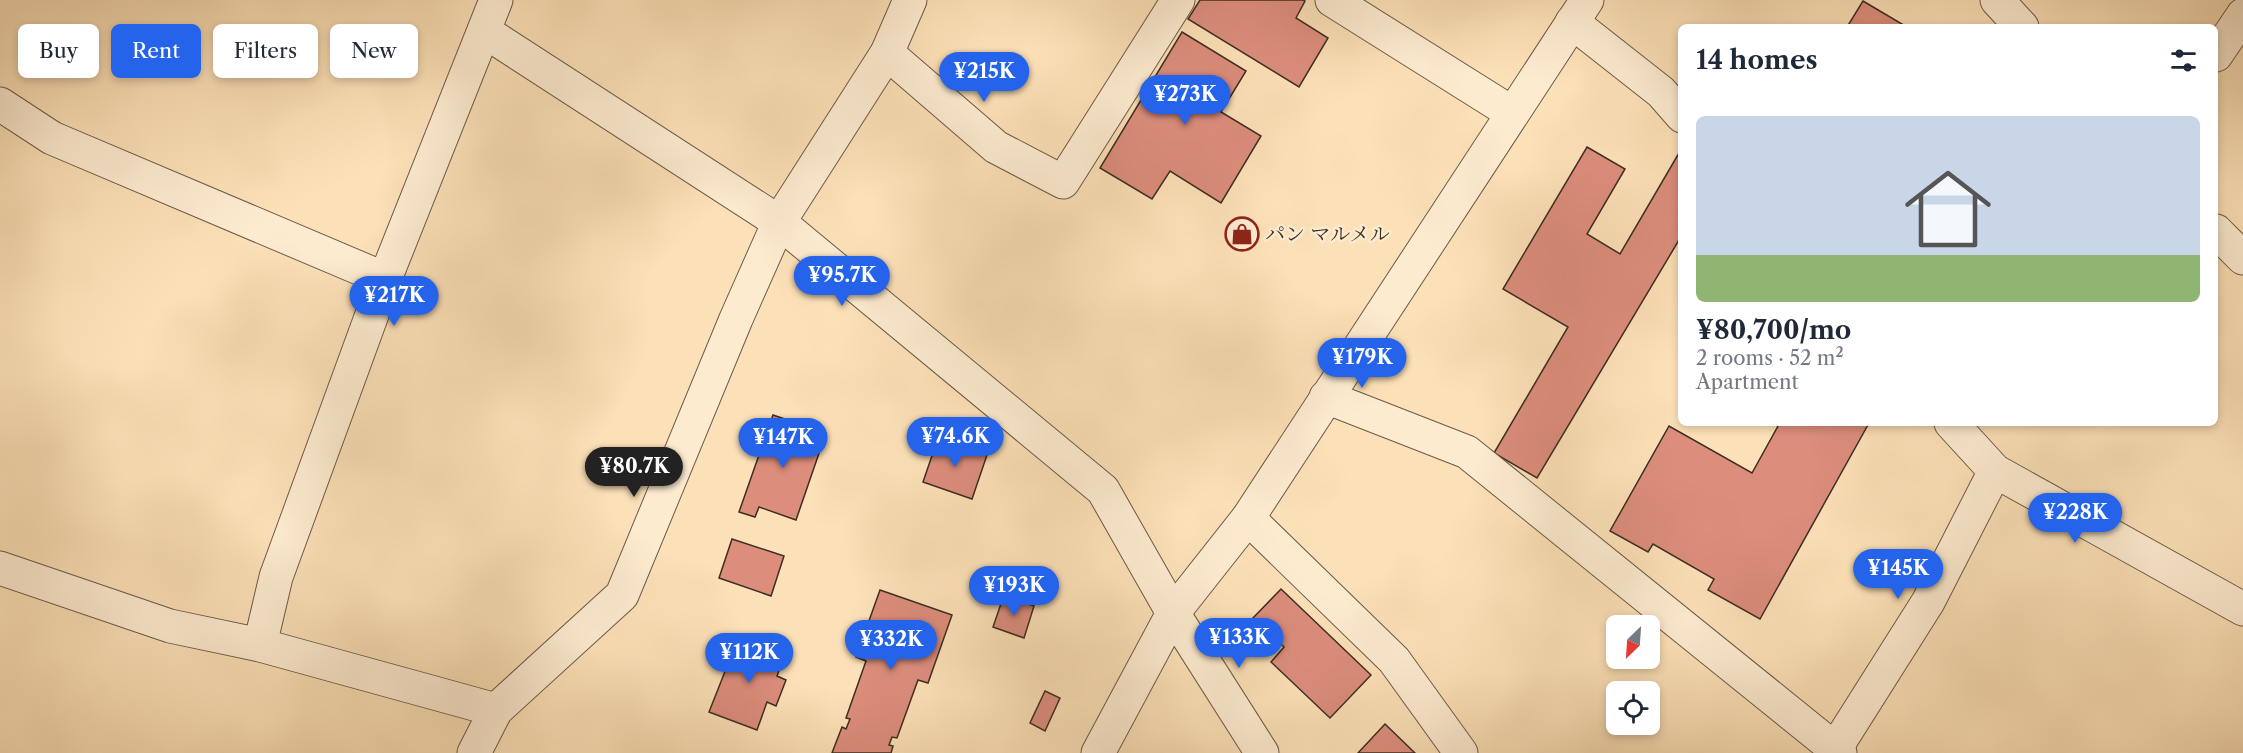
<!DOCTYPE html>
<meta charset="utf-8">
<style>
:root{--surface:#fff;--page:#f6f6f7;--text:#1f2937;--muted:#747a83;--line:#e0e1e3;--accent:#2563eb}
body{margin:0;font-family:"Libre Caslon Text","Noto Serif JP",serif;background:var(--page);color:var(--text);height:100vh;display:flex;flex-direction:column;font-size:22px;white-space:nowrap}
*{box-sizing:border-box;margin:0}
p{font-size:20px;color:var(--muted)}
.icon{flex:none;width:33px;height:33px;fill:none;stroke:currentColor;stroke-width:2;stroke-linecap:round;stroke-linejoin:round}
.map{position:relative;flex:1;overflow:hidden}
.drawer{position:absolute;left:1678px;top:24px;width:540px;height:402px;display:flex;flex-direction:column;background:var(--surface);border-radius:9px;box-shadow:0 3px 9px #0003}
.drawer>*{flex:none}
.guide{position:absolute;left:18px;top:24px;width:570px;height:54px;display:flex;gap:12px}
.needle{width:39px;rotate:205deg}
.fabs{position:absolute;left:1606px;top:615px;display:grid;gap:12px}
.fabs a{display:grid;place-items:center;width:54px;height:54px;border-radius:9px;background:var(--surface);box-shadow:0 3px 9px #0003;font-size:30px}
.price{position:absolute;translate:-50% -51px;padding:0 14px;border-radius:21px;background:var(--accent);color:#fff;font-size:20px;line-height:39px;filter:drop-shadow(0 2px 3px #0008)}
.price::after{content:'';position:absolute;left:50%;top:36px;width:18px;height:14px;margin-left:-9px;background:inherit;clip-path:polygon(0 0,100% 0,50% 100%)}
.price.current{background:#222;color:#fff}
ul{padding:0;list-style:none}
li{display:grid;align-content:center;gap:12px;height:318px;padding:0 18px}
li+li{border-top:2px solid var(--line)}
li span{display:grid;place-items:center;height:186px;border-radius:9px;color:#555}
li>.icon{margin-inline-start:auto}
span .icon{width:108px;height:108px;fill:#fffc;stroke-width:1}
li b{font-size:26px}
h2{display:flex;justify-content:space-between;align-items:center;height:72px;padding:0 18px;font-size:26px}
.chip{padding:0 21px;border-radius:9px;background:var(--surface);box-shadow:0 3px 9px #0003;font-size:21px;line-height:54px}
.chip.current{background:var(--accent);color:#fff}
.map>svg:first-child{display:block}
.building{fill:#dc8d7c;stroke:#3c2e21;stroke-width:1.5}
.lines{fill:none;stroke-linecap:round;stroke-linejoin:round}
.minor-casing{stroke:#6c5a46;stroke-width:35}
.minor{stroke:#fdebd0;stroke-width:33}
.labels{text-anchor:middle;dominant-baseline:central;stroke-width:5;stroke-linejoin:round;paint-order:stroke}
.poi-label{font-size:20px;fill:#3c2e21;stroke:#fdebd0;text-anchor:start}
</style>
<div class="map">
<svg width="2243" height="753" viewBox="0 0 2243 753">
<rect width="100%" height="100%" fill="#fce0b7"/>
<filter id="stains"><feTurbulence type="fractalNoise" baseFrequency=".00333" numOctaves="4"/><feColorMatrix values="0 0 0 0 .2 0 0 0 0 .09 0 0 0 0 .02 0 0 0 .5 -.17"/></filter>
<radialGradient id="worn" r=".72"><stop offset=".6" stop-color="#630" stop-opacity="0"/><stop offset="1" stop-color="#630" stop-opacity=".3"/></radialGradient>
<g class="building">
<polygon points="1200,0 1303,0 1305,1 1296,18 1328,38 1299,87 1188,19"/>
<polygon points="1863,1 1907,27 1847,27"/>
<polygon points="1182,32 1246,71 1221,112 1261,136 1221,203 1170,171 1152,199 1100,168"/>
<polygon points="1587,147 1625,169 1587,234 1620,254 1679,153 1682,154 1682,235 1537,478 1494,453 1568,327 1503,289"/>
<polygon points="773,415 826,433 796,520 759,507 755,517 739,512"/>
<polygon points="1773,423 1869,423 1760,619 1708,590 1714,579 1653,544 1648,552 1610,531 1669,426 1752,473 1778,426"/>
<polygon points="938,438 987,455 972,499 923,482"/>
<polygon points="732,539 784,556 771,596 719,578"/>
<polygon points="1281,589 1371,675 1330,718 1271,662 1284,647 1253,618"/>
<polygon points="880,590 952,615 928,683 918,680 897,738 892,737 889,745 893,746 891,753 832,753 842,727 846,729 850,719 846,718 866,661 856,657"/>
<polygon points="1004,595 1034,606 1024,638 993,627"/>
<polygon points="739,636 785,654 777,676 786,680 776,706 767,702 757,730 709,712"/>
<polygon points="1045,691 1060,698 1045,731 1030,723"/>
<polygon points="1385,724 1415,753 1358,753"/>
</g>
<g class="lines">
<defs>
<g id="minor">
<polyline points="1332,0 1512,113"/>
<polyline points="1997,0 2022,27"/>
<polyline points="1572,22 1661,92 1682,116"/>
<polyline points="484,31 779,222 1103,490 1173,613 1262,753"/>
<polyline points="887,53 996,147 1063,182 1178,0"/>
<polyline points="2216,55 2243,15"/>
<polyline points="0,104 52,138 385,279"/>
<polyline points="2216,231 2243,258"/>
<polyline points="1326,397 1467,452 1840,753"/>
<polyline points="1951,423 1995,471 2243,609"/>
<polyline points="1248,518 1394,660 1461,753"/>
<polyline points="0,568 170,626 260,645 496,710"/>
<polyline points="260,645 276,577 385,279 496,0"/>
<polyline points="1835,749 1928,602 1995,471"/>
<polyline points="474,753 496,710 622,595 736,319 779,222 887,53 910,0"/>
<polyline points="1098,753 1173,613 1248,518 1587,0"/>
</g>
</defs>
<use href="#minor" class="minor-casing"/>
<use href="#minor" class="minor"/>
</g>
<defs>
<symbol id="shop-ring" viewBox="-11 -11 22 22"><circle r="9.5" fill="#fdebd0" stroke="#8f2418" stroke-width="1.5"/><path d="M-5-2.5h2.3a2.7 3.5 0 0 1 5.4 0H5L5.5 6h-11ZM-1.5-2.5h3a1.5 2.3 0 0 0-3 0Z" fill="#8f2418"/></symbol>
</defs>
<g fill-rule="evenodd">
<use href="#shop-ring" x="1223" y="215" width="38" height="38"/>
</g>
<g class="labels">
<g class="poi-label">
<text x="1265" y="234">パン マルメル</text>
</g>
</g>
<rect width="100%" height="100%" filter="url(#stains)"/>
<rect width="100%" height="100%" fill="url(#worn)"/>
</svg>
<div class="fabs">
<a><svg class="needle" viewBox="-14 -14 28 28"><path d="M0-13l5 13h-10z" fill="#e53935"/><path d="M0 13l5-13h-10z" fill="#747a83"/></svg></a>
<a><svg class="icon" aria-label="locate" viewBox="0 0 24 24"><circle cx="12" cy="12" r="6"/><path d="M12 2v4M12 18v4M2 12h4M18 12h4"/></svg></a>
</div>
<b class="price" style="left:984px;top:103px">¥215K</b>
<b class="price" style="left:1185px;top:126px">¥273K</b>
<b class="price" style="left:842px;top:307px">¥95.7K</b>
<b class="price" style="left:394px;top:327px">¥217K</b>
<b class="price" style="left:1362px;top:389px">¥179K</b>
<b class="price" style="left:955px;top:468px">¥74.6K</b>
<b class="price" style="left:783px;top:469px">¥147K</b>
<b class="price current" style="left:634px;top:498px">¥80.7K</b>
<b class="price" style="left:2075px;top:544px">¥228K</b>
<b class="price" style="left:1898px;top:600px">¥145K</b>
<b class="price" style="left:1014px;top:617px">¥193K</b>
<b class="price" style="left:1239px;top:669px">¥133K</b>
<b class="price" style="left:891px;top:671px">¥332K</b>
<b class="price" style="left:749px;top:684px">¥112K</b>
<div class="guide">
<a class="chip">Buy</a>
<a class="chip current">Rent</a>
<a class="chip">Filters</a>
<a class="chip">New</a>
</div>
<section class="drawer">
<h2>14 homes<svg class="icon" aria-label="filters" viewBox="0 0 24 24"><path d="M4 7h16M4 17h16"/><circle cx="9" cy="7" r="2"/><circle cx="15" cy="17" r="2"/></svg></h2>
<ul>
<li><span style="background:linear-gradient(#c9d6e8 75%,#8fb573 0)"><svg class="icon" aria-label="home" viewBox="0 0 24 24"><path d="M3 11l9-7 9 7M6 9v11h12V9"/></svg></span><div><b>¥80,700/mo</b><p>2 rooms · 52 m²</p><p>Apartment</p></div></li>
</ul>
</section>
</div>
